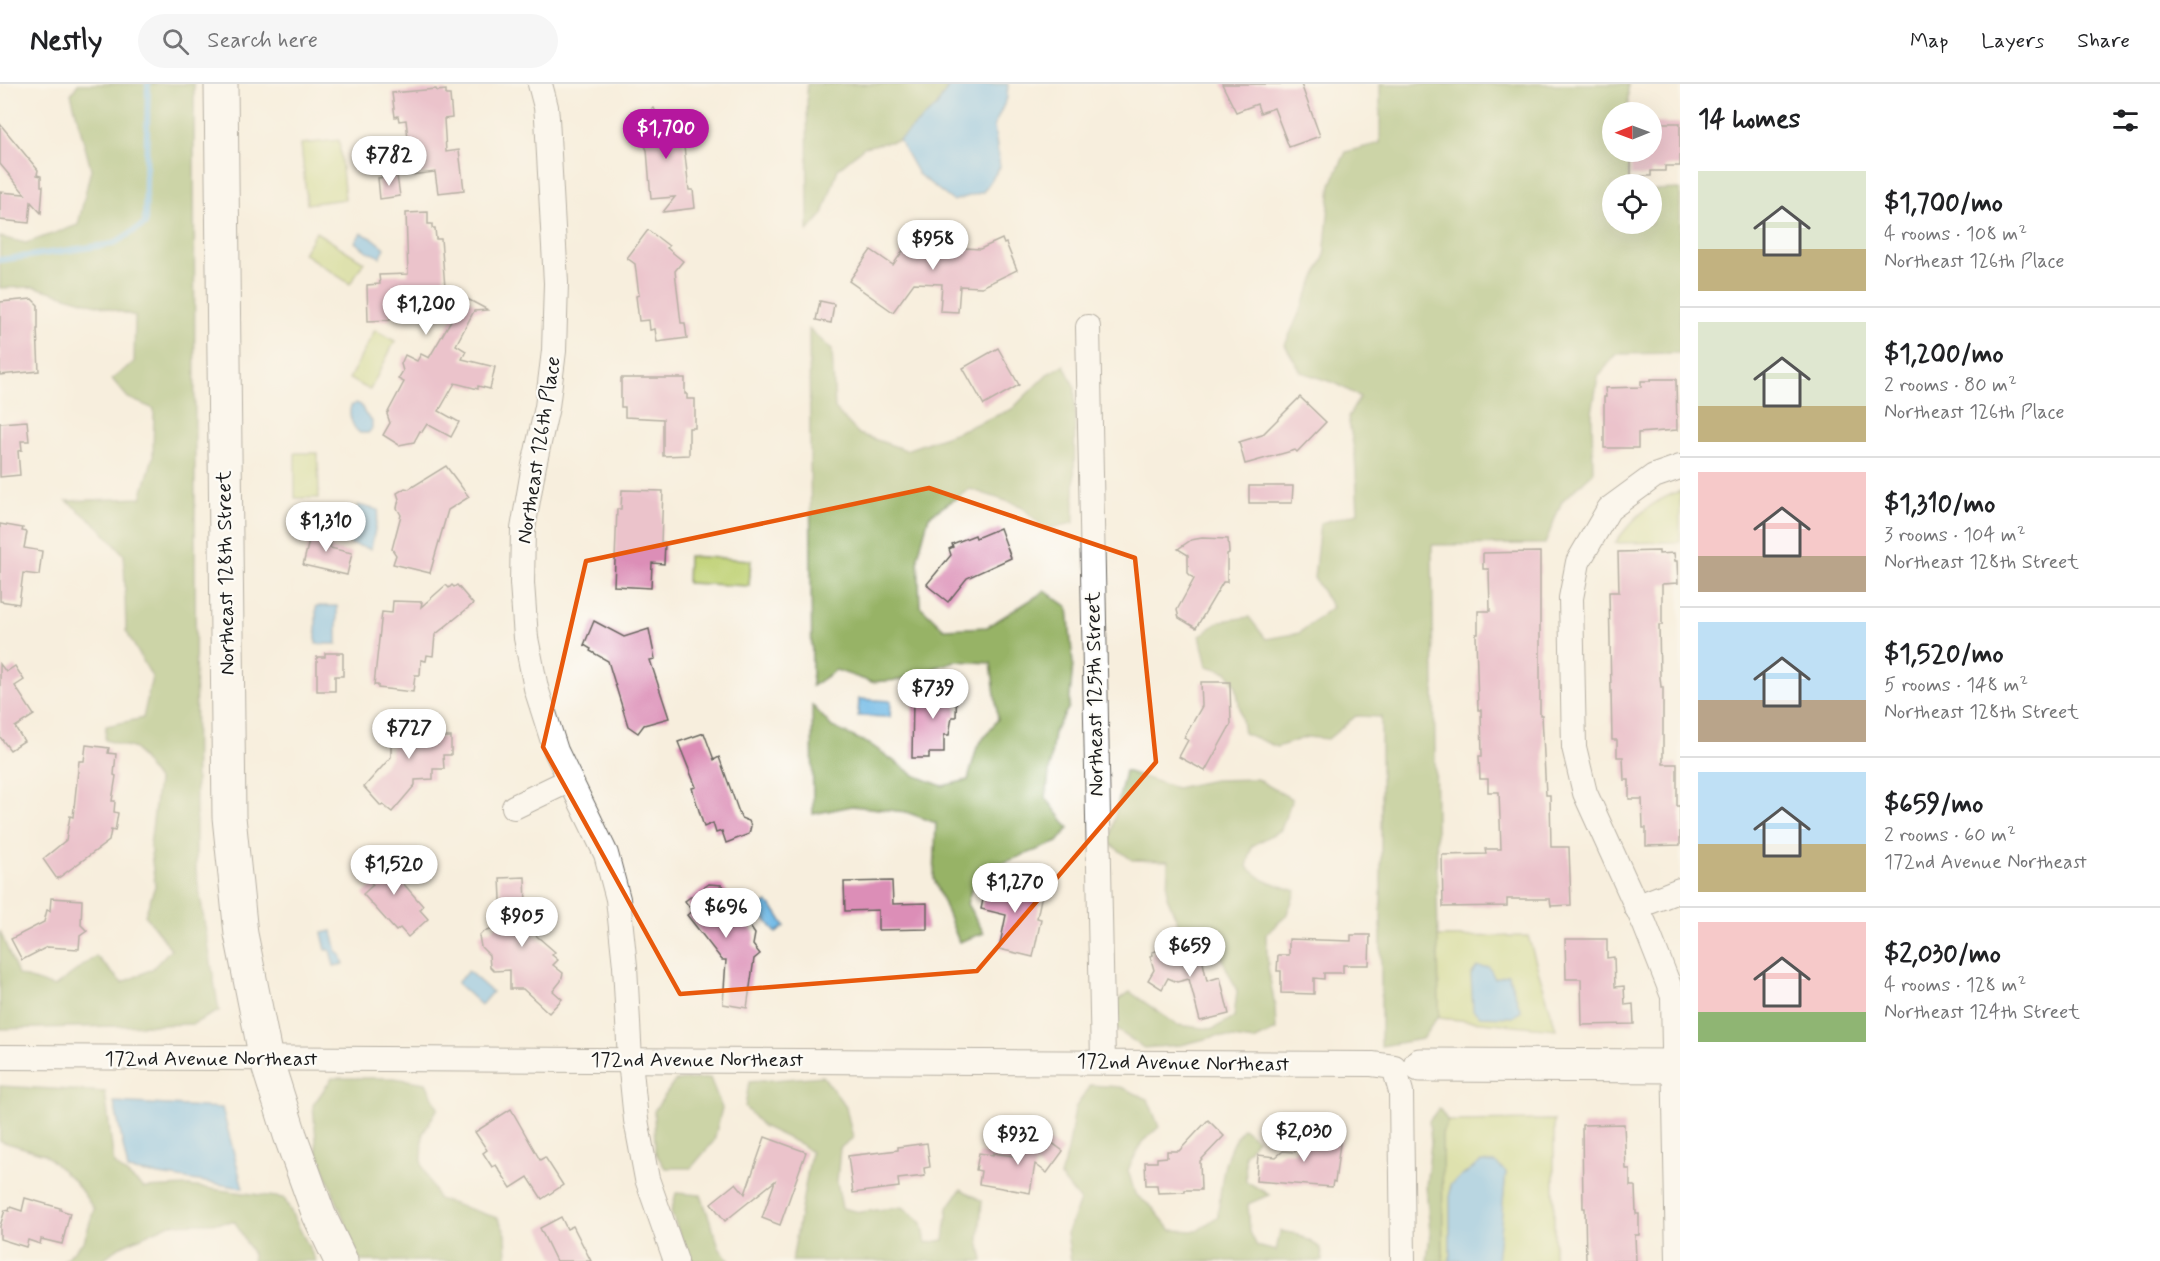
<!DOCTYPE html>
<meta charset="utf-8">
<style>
:root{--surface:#fff;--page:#f6f6f6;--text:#202124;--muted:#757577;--line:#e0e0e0;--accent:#b5179e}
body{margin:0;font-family:Mynerve,sans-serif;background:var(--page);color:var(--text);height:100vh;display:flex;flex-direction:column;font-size:22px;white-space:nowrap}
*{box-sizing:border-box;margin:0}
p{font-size:20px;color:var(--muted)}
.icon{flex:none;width:33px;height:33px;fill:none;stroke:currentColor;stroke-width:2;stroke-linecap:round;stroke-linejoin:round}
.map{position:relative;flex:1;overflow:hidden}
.sheet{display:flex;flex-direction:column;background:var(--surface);width:480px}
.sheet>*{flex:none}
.needle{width:39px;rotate:269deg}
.tools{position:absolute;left:1602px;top:18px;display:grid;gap:12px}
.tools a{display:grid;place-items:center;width:60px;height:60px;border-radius:50%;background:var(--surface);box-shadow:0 6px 24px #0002;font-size:30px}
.price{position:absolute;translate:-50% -51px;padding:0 14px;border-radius:21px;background:#fff;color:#222;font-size:20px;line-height:39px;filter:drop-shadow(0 2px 3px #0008)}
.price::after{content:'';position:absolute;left:50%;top:36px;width:18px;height:14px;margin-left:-9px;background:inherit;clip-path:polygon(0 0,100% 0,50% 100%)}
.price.on{background:var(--accent);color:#fff}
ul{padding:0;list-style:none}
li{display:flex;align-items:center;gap:18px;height:150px;padding:0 18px}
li+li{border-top:2px solid var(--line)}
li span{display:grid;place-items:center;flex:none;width:168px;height:120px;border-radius:0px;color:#555}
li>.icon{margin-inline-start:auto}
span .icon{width:72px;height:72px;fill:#fffc;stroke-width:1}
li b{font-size:26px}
h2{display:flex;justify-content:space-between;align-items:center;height:72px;padding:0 18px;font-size:26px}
header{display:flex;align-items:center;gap:36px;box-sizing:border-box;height:84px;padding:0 30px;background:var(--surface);border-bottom:2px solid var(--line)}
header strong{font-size:28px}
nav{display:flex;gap:33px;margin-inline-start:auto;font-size:21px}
.search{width:420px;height:54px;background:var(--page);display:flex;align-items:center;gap:15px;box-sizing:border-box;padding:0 21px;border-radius:33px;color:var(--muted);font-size:22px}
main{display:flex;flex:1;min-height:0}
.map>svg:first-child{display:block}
.green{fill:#bfd174;stroke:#6e7648;stroke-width:1.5}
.forest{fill:#97b366;stroke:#5a6841;stroke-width:1.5}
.water{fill:#6db8e6;stroke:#446a81;stroke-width:1.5}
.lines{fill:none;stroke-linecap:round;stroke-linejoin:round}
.stream{stroke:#6db8e6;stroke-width:6}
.building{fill:#dc8eb7}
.street-casing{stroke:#696660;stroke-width:26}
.secondary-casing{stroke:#696660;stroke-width:35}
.street{stroke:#fff;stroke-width:24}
.secondary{stroke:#fff;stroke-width:33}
.marked{fill:none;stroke:#e8590c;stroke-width:4.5;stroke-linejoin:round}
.labels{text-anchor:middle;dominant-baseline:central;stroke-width:4.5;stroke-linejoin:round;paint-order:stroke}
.street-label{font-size:21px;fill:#1c1c1c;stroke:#fdfcf7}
</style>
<header>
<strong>Nestly</strong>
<div class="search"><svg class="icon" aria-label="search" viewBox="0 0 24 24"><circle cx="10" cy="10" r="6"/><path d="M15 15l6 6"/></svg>Search here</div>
<nav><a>Map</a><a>Layers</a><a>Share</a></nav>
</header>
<main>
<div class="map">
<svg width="1680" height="1177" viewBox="0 0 1680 1177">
<rect width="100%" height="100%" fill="#fdfcf7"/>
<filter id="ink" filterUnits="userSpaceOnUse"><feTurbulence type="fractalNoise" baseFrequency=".0167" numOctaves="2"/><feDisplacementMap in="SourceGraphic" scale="12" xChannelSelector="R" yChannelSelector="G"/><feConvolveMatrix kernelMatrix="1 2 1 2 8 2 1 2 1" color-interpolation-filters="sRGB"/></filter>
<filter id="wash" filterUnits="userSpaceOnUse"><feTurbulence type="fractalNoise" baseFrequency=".008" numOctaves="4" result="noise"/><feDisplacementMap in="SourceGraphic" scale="24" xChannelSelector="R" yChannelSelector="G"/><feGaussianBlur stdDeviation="1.35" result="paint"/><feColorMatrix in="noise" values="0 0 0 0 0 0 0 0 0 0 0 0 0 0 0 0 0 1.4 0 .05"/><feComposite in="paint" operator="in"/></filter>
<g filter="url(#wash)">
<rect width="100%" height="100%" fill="#f7eedd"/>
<g class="green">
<polygon points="339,56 345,115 307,120 301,60"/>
<polygon points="316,148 364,178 350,200 303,169"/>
<polygon points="375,246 395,257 370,306 349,295"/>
<polygon points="295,369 318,369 319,414 295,414"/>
<path d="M 1680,407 L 1680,458 L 1615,459 C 1633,434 1651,417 1680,407 Z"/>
<polygon points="688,472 751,476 749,502 687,499"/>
<polygon points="1528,852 1556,945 1439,934 1438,853"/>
<polygon points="1554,1036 1554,1177 1497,1177 1506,1088 1450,1101 1450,1177 1443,1177 1442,1048 1448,1037"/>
</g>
<g class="forest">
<polygon points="78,0 194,0 196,787 219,927 193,940 0,945 0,847 18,891 54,903 96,872 122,899 152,885 171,865 145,831 155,802 150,761 158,697 135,665 105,656 106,642 143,634 152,593 126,547 124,471 99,443 67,417 141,414 153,373 154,325 128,314 112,295 134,278 135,232 35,203 0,204 0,153 26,159 78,141 91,85 71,10"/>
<polygon points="807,0 950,0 937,22 899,56 864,63 838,85 823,130 808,147"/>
<polygon points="1380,0 1628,0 1628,28 1612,28 1612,68 1628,68 1629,100 1612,100 1612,140 1652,140 1652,106 1680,105 1680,269 1616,270 1598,293 1592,329 1593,389 1562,417 1545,460 1432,461 1439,931 1422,955 1381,962 1381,633 1356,632 1328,655 1307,653 1277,663 1244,649 1236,602 1227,588 1207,582 1200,552 1220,537 1249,533 1266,555 1299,549 1332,523 1314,494 1320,439 1358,429 1355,371 1348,333 1360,313 1337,300 1301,288 1285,261 1324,173 1331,100 1346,68 1380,59"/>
<polygon points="809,245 832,266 835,325 859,350 906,366 957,348 1012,325 1047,290 1064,281 1075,304 1074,439 1045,445 1021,422 970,405 929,432 918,472 920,522 944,545 987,543 1045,507 1068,523 1073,580 1069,623 1054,648 1046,714 1069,744 1058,758 976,789 967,820 984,849 959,858 934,795 936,739 906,728 852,722 813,730 812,621 832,643 871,661 914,691 942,702 968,696 977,663 998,635 991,579 955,577 899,596 871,598 836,586 812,602"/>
<polygon points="1125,687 1176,704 1214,696 1257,695 1292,715 1281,746 1252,762 1247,783 1264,796 1296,807 1286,832 1266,850 1268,884 1275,922 1276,946 1254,957 1217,952 1181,961 1144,964 1117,946 1111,920 1130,908 1177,941 1213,945 1234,933 1237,907 1209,847 1180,843 1167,813 1168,777 1132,776 1109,759"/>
<polygon points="823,992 846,1023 853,1054 840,1064 837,1098 842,1124 860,1128 903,1123 922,1139 926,1159 944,1156 948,1123 961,1105 982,1117 979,1155 983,1177 792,1177 811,1068 800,1060 762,1042 745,1023 749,998"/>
<polygon points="332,994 394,994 426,999 438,1024 423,1049 422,1081 438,1115 498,1134 506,1150 507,1174 509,1177 360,1177 317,1067 313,1021"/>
<polygon points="710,994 722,1024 714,1057 691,1084 665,1084 655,1068 654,1027 675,997"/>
<path d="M 1090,1001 L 1121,1003 L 1148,1015 L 1159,1043 L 1142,1058 L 1128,1086 L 1135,1110 L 1152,1123 L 1171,1146 L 1197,1147 L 1218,1132 C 1221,1102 1222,1068 1243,1044 L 1257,1055 L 1245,1070 L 1246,1097 L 1269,1111 L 1248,1120 L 1250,1148 L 1257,1162 L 1276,1167 L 1280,1147 L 1298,1150 L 1321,1164 L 1323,1177 L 1071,1177 L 1067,1149 L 1080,1117 L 1060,1092 L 1068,1067 L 1075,1024 Z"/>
<polygon points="0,1002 105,1008 114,1080 144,1104 188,1102 284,1114 316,1177 252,1177 253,1171 235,1138 170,1140 119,1163 101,1177 63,1177 84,1157 94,1125 75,1098 44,1070 0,1057"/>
<polygon points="1439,1024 1448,1037 1442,1049 1443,1177 1427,1177 1430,1149 1426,1102 1431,1059 1429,1037"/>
<polygon points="676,1109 701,1111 720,1165 730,1177 690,1177 671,1128"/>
</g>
<g class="water">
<polygon points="950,0 1008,0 1007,14 994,42 1000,83 983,108 953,117 918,90 899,56 937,22"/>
<polygon points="361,149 374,155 385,164 380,173 367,167 355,158"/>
<path d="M 356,319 L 361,321 L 365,330 L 372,337 L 372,345 L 368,349 L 360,349 C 352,344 348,330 351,322 Z"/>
<polygon points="358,421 379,426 371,465 350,460"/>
<rect x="316" y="522" width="21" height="38"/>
<polygon points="859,615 891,617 890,633 858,632"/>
<polygon points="767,818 777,829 785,842 776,849 758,825"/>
<polygon points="332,847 337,868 341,871 344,880 334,882 330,866 326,866 322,849"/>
<polygon points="1477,883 1489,883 1495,895 1508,890 1521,927 1513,933 1480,932 1473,926 1471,891"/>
<polygon points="468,887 492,908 481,921 457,899"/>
<polygon points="114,1018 222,1024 243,1104 128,1086"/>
<polygon points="1481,1078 1495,1079 1506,1088 1497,1177 1450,1177 1450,1101"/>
</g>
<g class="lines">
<polyline class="stream" points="0,176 113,160 145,140 148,0"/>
</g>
<g id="blocks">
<g class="building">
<polygon points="1222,0 1301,0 1320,52 1289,63 1274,24 1260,29 1257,20 1236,28"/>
<polygon points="436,5 437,7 446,6 446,11 450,11 452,34 444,35 446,68 459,66 464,106 438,109 435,88 403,92 401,73 410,72 406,36 399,37 398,32 395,33 392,9"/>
<polygon points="654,24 659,34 669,29 683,54 689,106 693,106 695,124 663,128 675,113 651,115 647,66 633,36"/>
<polygon points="1652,39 1680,39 1680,82 1665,82 1665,87 1651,87 1651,92 1631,92 1631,68 1652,68"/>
<polygon points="0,40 38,86 37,91 41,92 41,102 43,102 41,129 31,118 29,139 0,136 0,108 25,110 0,80"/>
<polygon points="397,92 400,112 380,115 378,94"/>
<polygon points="428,128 428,140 432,140 432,144 435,144 436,155 441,155 445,203 488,226 474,227 456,261 466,267 462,275 495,283 490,305 478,302 478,305 455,299 439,327 459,338 451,353 427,340 422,348 420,347 414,358 399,361 383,351 390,339 387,330 404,298 398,295 403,287 401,280 405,271 417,277 421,270 429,274 456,228 390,230 390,236 368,237 367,201 380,200 379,191 408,190 406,129"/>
<polygon points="648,146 669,162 667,164 683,177 675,187 681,239 685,239 687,254 657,258 655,245 650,246 649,236 639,237 636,212 639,211 635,180 627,174"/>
<polygon points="914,151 930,161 944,162 950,157 959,157 965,164 980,165 1002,155 1004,160 1006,159 1017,186 982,203 960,202 958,228 940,227 942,200 914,199 893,228 849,197 871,166 893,181"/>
<polygon points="32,215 38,221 38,245 37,245 39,287 0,291 0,218"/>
<polygon points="820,217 834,220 831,239 816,236"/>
<polygon points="998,264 1019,301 984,321 963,284"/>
<polygon points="621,294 685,294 685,310 687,310 687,315 695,315 695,344 689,344 689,371 663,372 663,335 625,333 625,323 621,323"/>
<polygon points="1651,295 1676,295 1677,346 1638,349 1638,364 1604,364 1604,313 1606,313 1605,304 1641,303 1641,297 1651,297"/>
<polygon points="1300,313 1326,338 1297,368 1295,366 1245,380 1239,358 1262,351"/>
<polygon points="27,337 29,357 21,357 22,366 18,367 20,391 0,393 0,339"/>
<polygon points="446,382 469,413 448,426 430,489 393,480 396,471 392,465 401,431 397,424 399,415 397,409 405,404 409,405"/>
<polygon points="1249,402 1293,402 1292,419 1249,419"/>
<polygon points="622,406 663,407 661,458 665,458 664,480 652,479 651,504 614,502 617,425 621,425"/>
<polygon points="0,440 23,444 22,447 27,448 24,464 42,467 39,491 23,489 19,520 0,517"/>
<polygon points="313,441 334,446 330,464 352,469 347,491 303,481"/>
<polygon points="1000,444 1011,474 967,494 948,518 929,503 927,500 951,471 949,465 953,463 952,460 975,451 976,454"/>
<polygon points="1202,454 1228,455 1229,469 1227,470 1227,498 1223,498 1196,544 1179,534 1177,526 1194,495 1188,489 1188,471 1178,465 1191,456"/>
<polygon points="1659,467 1659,470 1674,469 1675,477 1677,477 1678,499 1662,500 1662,541 1659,541 1660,593 1661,603 1663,603 1663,680 1677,680 1677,722 1680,722 1680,761 1646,762 1646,744 1643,744 1642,715 1629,715 1629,696 1624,696 1623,673 1617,673 1617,656 1612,656 1609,508 1619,508 1618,468"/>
<polygon points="1540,468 1540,631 1542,631 1546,711 1550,711 1551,763 1569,763 1571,821 1551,822 1550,815 1507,815 1507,822 1443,823 1442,771 1486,770 1485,765 1501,765 1499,708 1488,708 1488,695 1480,695 1479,672 1482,672 1481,626 1478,626 1476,550 1478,550 1478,527 1490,527 1489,485 1483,485 1483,469"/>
<polygon points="446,501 449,504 452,501 454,503 457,501 473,520 435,551 433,572 427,571 426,577 421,576 420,591 415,591 413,608 378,604 378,601 374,601 382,528 392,529 393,517 422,518 421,523"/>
<polygon points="594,537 624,553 649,545 655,575 650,576 669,634 644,641 638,649 628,642 608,577 590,567 591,565 584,561"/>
<polygon points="325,569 343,569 343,592 335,592 335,607 317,607 317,573 325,573"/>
<polygon points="0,580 6,588 15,582 24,596 15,602 34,631 15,643 24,657 10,666 0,653"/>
<polygon points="1201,598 1230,598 1231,640 1205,687 1179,673 1188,656 1184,654 1202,622"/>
<polygon points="931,600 957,600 956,633 952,633 949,651 944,651 944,669 929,669 929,674 912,674 913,614 918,614 918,610 931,611"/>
<polygon points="425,633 425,642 438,642 439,653 451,653 451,671 443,671 444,685 433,685 433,695 415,696 415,701 392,728 383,721 381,722 364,703 391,673 391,640 393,640 393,634"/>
<polygon points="704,649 714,676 719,673 741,734 749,737 751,742 749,750 726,759 722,747 716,749 713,739 704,743 692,704 696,703 678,658"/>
<polygon points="86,661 109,664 108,669 116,670 114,691 116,692 112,717 115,717 114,728 118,729 115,747 111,746 109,757 57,795 43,775 66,756 70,732 73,733 79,677 84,677"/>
<polygon points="385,768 408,793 402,798 423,822 420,826 428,835 408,853 400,844 396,847 363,810 373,801 370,797 374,793 367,784"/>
<polygon points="525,793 526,821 530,821 531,847 555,868 552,871 558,876 553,881 563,889 561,897 553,907 562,915 549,929 523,905 510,905 510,886 494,887 490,883 489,871 481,863 479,852 483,848 493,845 502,836 500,794"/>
<polygon points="988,793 1043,805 1037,834 1041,835 1033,873 999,865 1006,831 981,825"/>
<polygon points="892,797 893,820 927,819 927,845 878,846 878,826 845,827 844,798"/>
<polygon points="709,800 722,801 732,815 733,814 745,829 742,831 755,850 753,861 760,870 754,875 747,924 723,920 726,876 722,876 687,831 692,827 685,817"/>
<polygon points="51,814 82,816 81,841 87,847 80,852 79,865 47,863 22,876 11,855 44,838 47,826 50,827"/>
<polygon points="1351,851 1370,851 1369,881 1343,881 1343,889 1324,889 1324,895 1314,894 1314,910 1281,909 1281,887 1277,887 1278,871 1289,871 1289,855 1351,857"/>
<polygon points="1565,855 1607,855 1607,874 1614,873 1615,903 1624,902 1625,921 1633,920 1634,940 1582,941 1581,895 1566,895"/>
<polygon points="1199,860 1207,897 1220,893 1229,930 1200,937 1189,895 1177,898 1168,894 1162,905 1148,896 1154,886 1150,872 1153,871 1152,868 1183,861 1186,863"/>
<polygon points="511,1025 540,1076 545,1073 563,1101 542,1115 528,1093 511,1104 496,1081 492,1083 483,1069 487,1066 475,1048"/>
<polygon points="1208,1036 1224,1052 1200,1077 1201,1106 1185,1106 1185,1108 1158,1109 1157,1101 1146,1101 1145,1078 1157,1078 1157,1074 1167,1073 1167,1067 1179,1067"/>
<polygon points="1624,1040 1626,1085 1630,1085 1630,1102 1635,1102 1636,1130 1639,1130 1639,1151 1635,1151 1636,1177 1586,1177 1585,1124 1583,1124 1582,1041"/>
<polygon points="1041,1046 1040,1050 1063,1067 1047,1089 1035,1080 1030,1109 979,1100 981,1087 976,1086 979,1069 993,1071 993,1069 1021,1073"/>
<polygon points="1301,1048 1341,1052 1335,1098 1333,1097 1332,1103 1256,1097 1258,1071 1276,1073 1283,1067 1295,1068 1296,1062 1299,1062"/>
<polygon points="765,1053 806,1068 780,1141 762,1134 775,1097 725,1137 711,1119 736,1099 745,1110"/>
<polygon points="927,1059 930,1083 924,1084 925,1092 898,1095 899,1103 853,1109 848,1072 898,1066 898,1063"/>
<polygon points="25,1114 60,1124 60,1126 70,1129 62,1160 41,1155 40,1160 28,1156 26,1163 0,1155 0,1142 5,1126 9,1127 10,1123 22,1127"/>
<polygon points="561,1133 567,1145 573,1142 591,1177 556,1177 540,1144"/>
</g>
</g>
</g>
<g filter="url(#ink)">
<use href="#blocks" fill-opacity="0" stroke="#696660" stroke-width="1.5"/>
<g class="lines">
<defs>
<g id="street">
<polyline points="540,0 546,23 547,34 556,199 554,267 547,323 534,381 523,445 522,499 526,554 536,604 556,667 606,770 618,815 625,882 630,976 636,1036 647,1095 676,1177"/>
<polyline points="1088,243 1103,978"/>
<polyline points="514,723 570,696"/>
<polyline points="1636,823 1680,806"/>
<polyline points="0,973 1372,980 1394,983 1401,1008 1403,1177"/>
<polyline points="1678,1177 1673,912 1645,841 1585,709 1574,663 1571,514 1578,478 1609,425 1654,392 1680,383"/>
</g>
<g id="secondary">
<polyline points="221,0 229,733 241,850 266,975 290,1051 319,1131 341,1177"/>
<polyline points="1420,981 1680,982"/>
</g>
</defs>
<use href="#street" class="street-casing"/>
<use href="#secondary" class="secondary-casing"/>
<use href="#street" class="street"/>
<use href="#secondary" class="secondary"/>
</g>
</g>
<path d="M0 0H1680V1177H0ZM 929,404 L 1135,474 L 1156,678 L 977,887 L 680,910 L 543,663 L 586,477 Z" fill="#f7eedd" fill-opacity=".55" fill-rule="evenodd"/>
<path class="marked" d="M 929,404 L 1135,474 L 1156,678 L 977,887 L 680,910 L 543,663 L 586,477 Z"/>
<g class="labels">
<g class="street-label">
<text transform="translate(539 366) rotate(-81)">Northeast 126th Place</text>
<text transform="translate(226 489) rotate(-91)">Northeast 128th Street</text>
<text transform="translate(1095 610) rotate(-91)">Northeast 125th Street</text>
<text x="211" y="975">172nd Avenue Northeast</text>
<text x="697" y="976">172nd Avenue Northeast</text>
<text transform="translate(1183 979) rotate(1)">172nd Avenue Northeast</text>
</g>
</g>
</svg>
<div class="tools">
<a><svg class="needle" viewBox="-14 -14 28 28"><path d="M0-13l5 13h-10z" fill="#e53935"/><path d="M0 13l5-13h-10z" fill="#757577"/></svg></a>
<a><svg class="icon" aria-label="locate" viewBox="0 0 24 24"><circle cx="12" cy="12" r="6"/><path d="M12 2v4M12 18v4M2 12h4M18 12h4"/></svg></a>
</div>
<b class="price on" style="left:666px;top:76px">$1,700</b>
<b class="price" style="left:389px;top:103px">$782</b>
<b class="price" style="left:933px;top:187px">$958</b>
<b class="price" style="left:426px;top:252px">$1,200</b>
<b class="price" style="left:326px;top:469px">$1,310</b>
<b class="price" style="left:933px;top:636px">$739</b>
<b class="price" style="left:409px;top:676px">$727</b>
<b class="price" style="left:394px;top:812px">$1,520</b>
<b class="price" style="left:1015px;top:830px">$1,270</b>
<b class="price" style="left:726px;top:855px">$696</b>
<b class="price" style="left:522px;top:864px">$905</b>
<b class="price" style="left:1190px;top:894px">$659</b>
<b class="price" style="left:1304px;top:1079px">$2,030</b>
<b class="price" style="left:1018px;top:1082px">$932</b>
</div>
<section class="sheet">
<h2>14 homes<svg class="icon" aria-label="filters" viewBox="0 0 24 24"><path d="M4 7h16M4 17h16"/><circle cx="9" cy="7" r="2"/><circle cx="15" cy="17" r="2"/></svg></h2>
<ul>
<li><span style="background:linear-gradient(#dfe7d0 65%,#c2b280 0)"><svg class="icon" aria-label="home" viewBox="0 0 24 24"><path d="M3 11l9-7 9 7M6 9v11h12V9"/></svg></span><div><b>$1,700/mo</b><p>4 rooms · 108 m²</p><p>Northeast 126th Place</p></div></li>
<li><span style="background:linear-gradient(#dfe7d0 70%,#c2b280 0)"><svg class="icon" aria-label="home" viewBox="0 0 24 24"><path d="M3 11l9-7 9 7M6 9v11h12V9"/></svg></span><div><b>$1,200/mo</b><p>2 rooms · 80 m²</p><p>Northeast 126th Place</p></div></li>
<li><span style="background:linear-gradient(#f6c9c9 70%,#b9a48a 0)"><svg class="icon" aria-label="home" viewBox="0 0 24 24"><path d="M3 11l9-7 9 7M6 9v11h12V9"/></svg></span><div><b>$1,310/mo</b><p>3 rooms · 104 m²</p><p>Northeast 128th Street</p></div></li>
<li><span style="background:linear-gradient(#bfe0f5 65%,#b9a48a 0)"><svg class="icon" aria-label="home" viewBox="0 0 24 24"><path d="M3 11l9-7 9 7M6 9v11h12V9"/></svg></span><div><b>$1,520/mo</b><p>5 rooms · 148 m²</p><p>Northeast 128th Street</p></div></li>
<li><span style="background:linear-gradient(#bfe0f5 60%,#c2b280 0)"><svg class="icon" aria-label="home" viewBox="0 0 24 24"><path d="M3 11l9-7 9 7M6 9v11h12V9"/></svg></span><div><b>$659/mo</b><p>2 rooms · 60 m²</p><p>172nd Avenue Northeast</p></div></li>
<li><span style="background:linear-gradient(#f6c9c9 75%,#8fb573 0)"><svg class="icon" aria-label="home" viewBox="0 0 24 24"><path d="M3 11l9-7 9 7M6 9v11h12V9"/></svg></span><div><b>$2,030/mo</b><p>4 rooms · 128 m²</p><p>Northeast 124th Street</p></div></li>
</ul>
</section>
</main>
